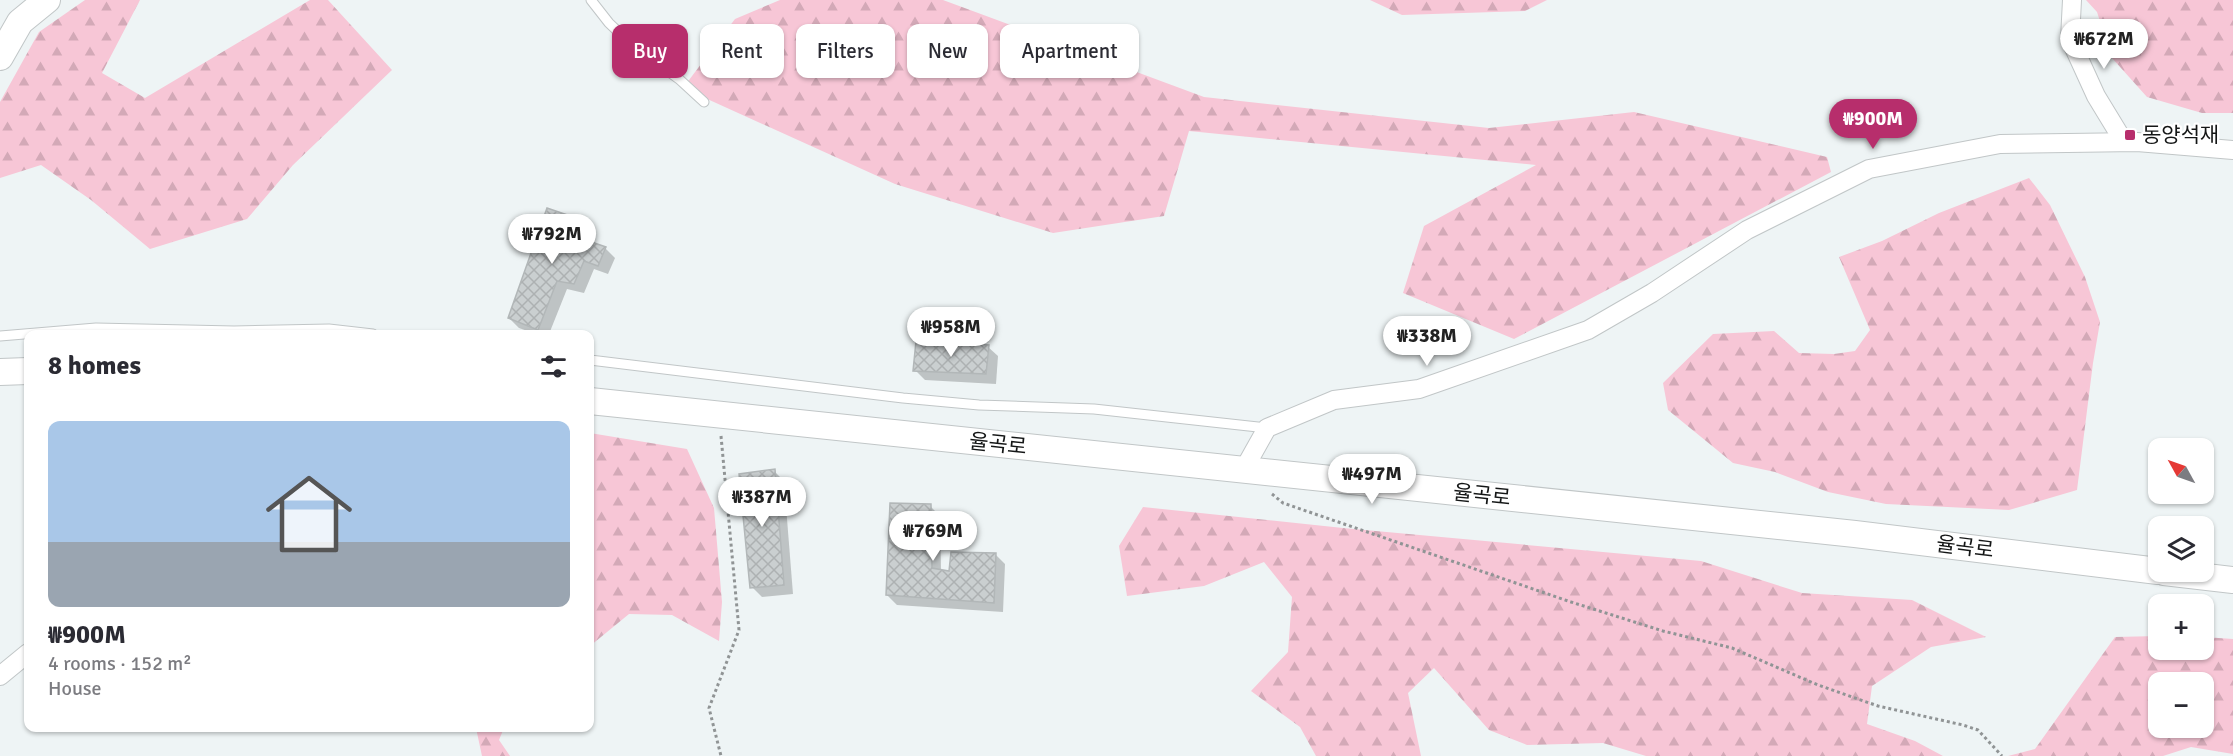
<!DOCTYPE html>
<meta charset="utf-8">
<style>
:root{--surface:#fff;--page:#f7f7f7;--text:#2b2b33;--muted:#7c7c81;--line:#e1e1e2;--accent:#b72e6c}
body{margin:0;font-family:Signika,"Noto Sans KR",sans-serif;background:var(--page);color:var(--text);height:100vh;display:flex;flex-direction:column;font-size:22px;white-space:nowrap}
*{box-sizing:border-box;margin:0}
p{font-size:20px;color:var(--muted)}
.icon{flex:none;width:33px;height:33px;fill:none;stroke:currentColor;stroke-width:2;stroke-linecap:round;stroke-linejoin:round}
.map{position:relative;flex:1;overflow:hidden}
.details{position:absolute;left:24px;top:330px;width:570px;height:402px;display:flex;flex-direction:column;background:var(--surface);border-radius:12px;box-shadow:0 2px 4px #0004}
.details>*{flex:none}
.banner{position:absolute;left:612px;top:24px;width:570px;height:54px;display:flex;gap:12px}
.needle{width:39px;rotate:310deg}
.buttons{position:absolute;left:2148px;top:438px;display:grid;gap:12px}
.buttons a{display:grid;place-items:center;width:66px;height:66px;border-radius:12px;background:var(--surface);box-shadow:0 2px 4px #0004;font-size:30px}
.price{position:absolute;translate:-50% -51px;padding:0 14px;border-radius:21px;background:#fff;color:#222;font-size:20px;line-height:39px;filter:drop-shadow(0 2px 3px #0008)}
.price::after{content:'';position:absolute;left:50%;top:36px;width:18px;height:14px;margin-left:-9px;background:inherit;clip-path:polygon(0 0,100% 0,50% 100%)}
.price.selected{background:var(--accent);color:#fff}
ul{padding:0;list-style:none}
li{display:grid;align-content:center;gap:12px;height:318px;padding:0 24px}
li+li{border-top:2px solid var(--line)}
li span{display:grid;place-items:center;height:186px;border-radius:12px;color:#555}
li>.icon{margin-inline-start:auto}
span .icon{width:108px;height:108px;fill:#fffc;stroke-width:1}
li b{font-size:26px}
h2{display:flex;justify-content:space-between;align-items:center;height:72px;padding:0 24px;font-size:26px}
.pill{padding:0 21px;border-radius:12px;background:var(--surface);box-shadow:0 2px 4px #0004;font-size:21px;line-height:54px}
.pill.selected{background:var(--accent);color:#fff}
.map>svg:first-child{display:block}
.forest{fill:url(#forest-firs);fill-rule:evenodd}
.shadow{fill:#0003}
.building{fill:url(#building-cross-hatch);stroke:#b2b7b8;stroke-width:1.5}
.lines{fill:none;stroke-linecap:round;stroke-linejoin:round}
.lane-casing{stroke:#c1c6c7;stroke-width:11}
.street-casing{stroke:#c1c6c7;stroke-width:20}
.secondary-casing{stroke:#c1c6c7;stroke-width:28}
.path{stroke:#909495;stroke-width:3;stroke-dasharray:3 3;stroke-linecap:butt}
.lane{stroke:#fff;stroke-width:9}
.street{stroke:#fff;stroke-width:18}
.secondary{stroke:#fff;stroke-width:26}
.poi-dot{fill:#b72e6c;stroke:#fff;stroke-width:2}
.labels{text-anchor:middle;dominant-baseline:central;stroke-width:4.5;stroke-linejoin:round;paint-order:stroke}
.poi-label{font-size:21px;fill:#141616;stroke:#fff;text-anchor:start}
.street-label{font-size:21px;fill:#141616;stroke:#fff}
</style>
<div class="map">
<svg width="2233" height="756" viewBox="0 0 2233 756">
<defs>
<pattern id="forest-firs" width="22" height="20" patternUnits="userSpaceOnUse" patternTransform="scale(1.5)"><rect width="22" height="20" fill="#f7c6d6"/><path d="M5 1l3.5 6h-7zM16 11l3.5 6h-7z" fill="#d3a9b7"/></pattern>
<pattern id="building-cross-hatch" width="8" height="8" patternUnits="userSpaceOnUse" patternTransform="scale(1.5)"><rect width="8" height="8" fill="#cacfd0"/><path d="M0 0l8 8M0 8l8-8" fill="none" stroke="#adb1b2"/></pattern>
</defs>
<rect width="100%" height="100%" fill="#eef4f5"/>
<g class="forest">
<polygon points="85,0 140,0 102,73 145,98 310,0 328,0 392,70 293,165 247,219 150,249 91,200 41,165 0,178 0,102 39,32"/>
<polygon points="780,0 943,0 1204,97 1489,128 1634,112 1827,157 1831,172 1514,339 1403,293 1424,226 1536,165 1189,131 1164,216 1053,233 895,184 683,88 735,19"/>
<polygon points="1370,0 1547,0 1525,11 1402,15"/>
<polygon points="2086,0 2233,0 2233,113 2202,113 2147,97 2112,58 2097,12"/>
<polygon points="2029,178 2050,205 2085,277 2100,322 2093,363 2077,490 2009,510 1886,504 1828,492 1775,472 1733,463 1668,410 1663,383 1713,334 1774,331 1799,353 1834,354 1855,351 1870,330 1839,257 1882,241 1939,213"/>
<polygon points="590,433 687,449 714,508 722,602 719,641 672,615 629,614 590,646"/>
<polygon points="1143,507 1343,528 1701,561 1802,593 1912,600 1986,637 1931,647 1872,686 1867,724 1915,741 1943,756 1646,756 1603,743 1527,745 1489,730 1434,668 1408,693 1421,756 1316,756 1300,727 1251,691 1288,652 1292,597 1264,562 1204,586 1127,596 1119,546"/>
<path d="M 2158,636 L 2158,650 L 2204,650 L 2204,637 L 2233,639 L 2233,754 L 2191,747 L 2163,756 L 2008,756 L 2035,749 L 2115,637 ZM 2158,682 L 2204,682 L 2204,728 L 2158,728 Z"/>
<polygon points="476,728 504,728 499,740 510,756 482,756"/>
</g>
<g class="shadow">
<polygon points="584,223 594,233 591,243 605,248 615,258 608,274 594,269 584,293 567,289 549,334 536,334 519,328 509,318"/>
<polygon points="988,347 998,356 996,384 925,380 915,370"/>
<polygon points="774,471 784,481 793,594 762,597 752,587"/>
<polygon points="930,506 940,516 941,571 950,573 995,554 1005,564 1003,612 897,605 887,595"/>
</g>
<g class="building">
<polygon points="547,208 585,221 580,238 606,247 598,266 584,261 574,284 557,281 538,330 508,318"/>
<polygon points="916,341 989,345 986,374 913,371"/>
<polygon points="775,469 784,585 750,588 739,474"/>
<polygon points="890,503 931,504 932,568 949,571 951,552 996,553 994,603 886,595"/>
</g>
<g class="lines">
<defs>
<g id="lane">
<polyline points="591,0 609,23 631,44 679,79 704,102"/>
<polyline points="0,336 96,328 234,331 329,329 373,334"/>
<polyline points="590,360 903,398 979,405 1094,409 1267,428"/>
</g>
<g id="street">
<polyline points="2072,0 2070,39 2096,96 2124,142"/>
<polyline points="1244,469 1267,428 1334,400 1419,389 1588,330 1652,293 1747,230 1869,169 2000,144 2137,142 2233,150"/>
<polyline points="0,676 28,653"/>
</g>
<g id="secondary">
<polyline points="0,57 20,22 47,0"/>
<polyline points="0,372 28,371"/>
<polyline points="590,401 1855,534 2158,571"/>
<polyline points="2164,572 2233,580"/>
</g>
</defs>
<use href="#lane" class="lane-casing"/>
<use href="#street" class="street-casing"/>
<use href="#secondary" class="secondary-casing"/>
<g class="path">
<polyline points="721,436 739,630 709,708 721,756"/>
<polyline points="1272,494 1283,503 1571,602 1663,631 1732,648 1818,685 1878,706 1963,725 1978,730 2002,756"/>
</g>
<use href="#lane" class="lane"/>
<use href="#street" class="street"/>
<use href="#secondary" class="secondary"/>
</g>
<rect class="poi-dot" x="2124" y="129" width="12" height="12" rx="3"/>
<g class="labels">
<g class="poi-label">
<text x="2142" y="135">동양석재</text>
</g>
<g class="street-label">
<text transform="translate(998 444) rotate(6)">율곡로</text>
<text transform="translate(1482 495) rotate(6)">율곡로</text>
<text transform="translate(1965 547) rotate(7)">율곡로</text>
</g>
</g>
</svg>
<div class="buttons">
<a><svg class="needle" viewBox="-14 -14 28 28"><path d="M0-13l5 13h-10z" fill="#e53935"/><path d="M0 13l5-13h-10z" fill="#7c7c81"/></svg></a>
<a><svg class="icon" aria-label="layers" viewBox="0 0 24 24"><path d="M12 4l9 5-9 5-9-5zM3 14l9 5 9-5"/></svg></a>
<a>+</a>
<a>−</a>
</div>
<b class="price" style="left:2104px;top:70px">₩672M</b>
<b class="price selected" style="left:1873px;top:150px">₩900M</b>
<b class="price" style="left:552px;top:265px">₩792M</b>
<b class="price" style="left:951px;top:358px">₩958M</b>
<b class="price" style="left:1427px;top:367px">₩338M</b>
<b class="price" style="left:1372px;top:505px">₩497M</b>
<b class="price" style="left:762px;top:528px">₩387M</b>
<b class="price" style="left:933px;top:562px">₩769M</b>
<div class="banner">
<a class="pill selected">Buy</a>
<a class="pill">Rent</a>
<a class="pill">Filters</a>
<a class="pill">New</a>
<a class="pill">Apartment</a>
</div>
<section class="details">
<h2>8 homes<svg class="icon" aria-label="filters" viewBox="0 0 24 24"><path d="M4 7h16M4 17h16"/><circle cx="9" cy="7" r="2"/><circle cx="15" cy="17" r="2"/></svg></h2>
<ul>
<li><span style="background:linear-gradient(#a9c7e8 65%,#9aa5b1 0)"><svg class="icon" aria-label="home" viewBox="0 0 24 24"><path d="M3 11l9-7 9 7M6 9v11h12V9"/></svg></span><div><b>₩900M</b><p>4 rooms · 152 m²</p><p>House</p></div></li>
</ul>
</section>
</div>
